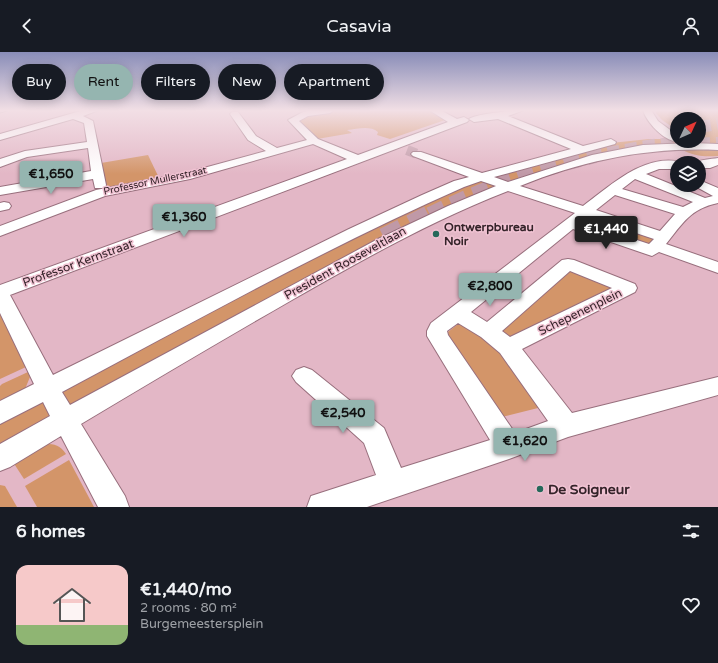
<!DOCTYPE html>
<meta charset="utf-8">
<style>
:root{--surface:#171b24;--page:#20242c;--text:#f1f3f6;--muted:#9ea1a6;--accent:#95b5b0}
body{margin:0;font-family:"Varela Round",sans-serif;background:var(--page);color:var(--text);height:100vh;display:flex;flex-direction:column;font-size:15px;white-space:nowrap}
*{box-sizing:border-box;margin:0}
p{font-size:13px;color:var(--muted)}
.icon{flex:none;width:22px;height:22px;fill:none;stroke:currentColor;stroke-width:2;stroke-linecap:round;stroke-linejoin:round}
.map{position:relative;height:455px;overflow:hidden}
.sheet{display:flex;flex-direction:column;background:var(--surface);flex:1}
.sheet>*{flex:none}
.banner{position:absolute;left:12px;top:12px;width:400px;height:36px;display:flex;gap:8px}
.needle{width:26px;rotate:46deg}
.controls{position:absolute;left:670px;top:60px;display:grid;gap:8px}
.controls a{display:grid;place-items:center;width:36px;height:36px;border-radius:50%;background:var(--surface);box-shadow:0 2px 10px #0003;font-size:20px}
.price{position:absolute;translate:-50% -34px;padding:0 9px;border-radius:4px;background:var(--accent);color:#111;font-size:13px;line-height:26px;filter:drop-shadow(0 1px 2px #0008)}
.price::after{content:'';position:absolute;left:50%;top:24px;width:12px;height:9px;margin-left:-6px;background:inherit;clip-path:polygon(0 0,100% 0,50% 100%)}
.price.current{background:#222;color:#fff}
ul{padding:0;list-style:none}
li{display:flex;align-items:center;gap:12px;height:100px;padding:0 16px}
li span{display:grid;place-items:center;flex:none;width:112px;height:80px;border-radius:12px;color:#555}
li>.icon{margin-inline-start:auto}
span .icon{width:48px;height:48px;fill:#fffc;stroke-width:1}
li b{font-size:17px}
h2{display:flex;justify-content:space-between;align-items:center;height:48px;padding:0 16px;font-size:17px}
.chip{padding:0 14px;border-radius:18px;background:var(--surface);box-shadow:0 2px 10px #0003;font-size:14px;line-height:36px}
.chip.current{background:var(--accent);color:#111}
header{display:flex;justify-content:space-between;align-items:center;height:52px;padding:0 16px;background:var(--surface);font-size:18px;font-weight:600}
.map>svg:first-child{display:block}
.green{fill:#d39569}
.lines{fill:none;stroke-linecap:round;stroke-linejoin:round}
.minor-tunnel{stroke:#c099a7;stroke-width:10;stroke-dasharray:10 5;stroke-linecap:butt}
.highway-tunnel-far2{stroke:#c099a7;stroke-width:12;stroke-dasharray:12 6;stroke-linecap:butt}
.highway-tunnel-far1{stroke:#c099a7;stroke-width:16;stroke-dasharray:16 8;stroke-linecap:butt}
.highway-tunnel{stroke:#c099a7;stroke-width:20;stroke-dasharray:20 10;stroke-linecap:butt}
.minor-casing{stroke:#986f7d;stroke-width:2}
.minor{fill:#fff;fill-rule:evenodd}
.rail-casing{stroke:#48343b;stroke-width:2.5}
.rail{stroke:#f1c3d3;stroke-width:1.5;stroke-dasharray:5;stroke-linecap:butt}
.poi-dot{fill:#25695a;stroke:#f1c3d3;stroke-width:1.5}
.labels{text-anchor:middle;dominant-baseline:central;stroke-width:3;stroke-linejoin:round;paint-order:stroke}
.far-street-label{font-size:10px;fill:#342329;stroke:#f1c3d3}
.poi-label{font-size:12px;font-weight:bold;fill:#342329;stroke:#f1c3d3;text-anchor:start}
.street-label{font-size:12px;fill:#342329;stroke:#f1c3d3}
.near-poi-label{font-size:14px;font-weight:bold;fill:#342329;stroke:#f1c3d3;text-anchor:start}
</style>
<header><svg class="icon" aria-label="back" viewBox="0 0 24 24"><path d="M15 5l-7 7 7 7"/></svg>Casavia<svg class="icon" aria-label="person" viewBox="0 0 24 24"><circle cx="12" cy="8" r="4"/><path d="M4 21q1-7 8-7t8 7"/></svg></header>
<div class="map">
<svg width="718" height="455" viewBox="0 0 718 455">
<rect width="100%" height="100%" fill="#e3b7c6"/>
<g class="green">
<path d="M 341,58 L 427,58 L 445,68 L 390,87 L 377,83 L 378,80 C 370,73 357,77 347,78 L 352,81 L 317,87 L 297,68 L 309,62 Z"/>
<path d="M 657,58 L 718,58 L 718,104 C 704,105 693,104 681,97 L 711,97 L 695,89 L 699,89 L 699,67 L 677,67 L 677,78 L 662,68 L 656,61 Z"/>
<polygon points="649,87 665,87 676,91 674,93 642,95 487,140 0,403 0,365 306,206 471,131 611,91"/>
<polygon points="148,103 160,128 106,138 101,111"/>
<polygon points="585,161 662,186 650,198 573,171"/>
<polygon points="572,215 621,236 511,290 499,280"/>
<polygon points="0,262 26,315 0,327"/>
<polygon points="463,268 489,286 542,355 498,366 451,296 448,280"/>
<polygon points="28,320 30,325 25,337 0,356 0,334 2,332"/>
<path d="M 45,392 C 55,392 60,393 66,402 L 24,427 L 11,407 Z"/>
<polygon points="69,408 94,455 37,455 25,434"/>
<polygon points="0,433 5,434 17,455 0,455"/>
</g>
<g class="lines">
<polyline class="minor-tunnel" points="407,98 417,102"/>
<g class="highway-tunnel-far2">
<polyline points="699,75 718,72"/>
<polyline points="680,92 718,91"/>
<polyline points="590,104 653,93 694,89"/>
</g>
<path class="highway-tunnel-far1" d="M 430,163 C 483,137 537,117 595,103"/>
<polyline class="highway-tunnel" points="384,186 432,162"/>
<defs>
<g id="minor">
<polygon points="84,58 99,58 83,64 93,69 106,133 105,136 95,136 93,127 0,143 0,135 91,119 88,96 27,105 0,115 0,107 25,99 87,90 84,71 73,67 0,88 0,82"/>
<path d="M 312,58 L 334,58 L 330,61 L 308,64 L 299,69 L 318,87 L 358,103 L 448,70 L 429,58 L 440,58 L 457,67 L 464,65 L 469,68 L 467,70 L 10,243 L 53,323 L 349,177 L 422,143 L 454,129 L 469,125 L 413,104 L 411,102 L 413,100 L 421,100 L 482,121 L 571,97 L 498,67 L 474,70 L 469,67 C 474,62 515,58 524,58 L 508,64 L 583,94 L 611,87 L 616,90 L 615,92 L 494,125 L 508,130 L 592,103 L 643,93 L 692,91 L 718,92 L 718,98 C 648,95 585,108 520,134 L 583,154 C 610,134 644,101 681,110 L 677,111 L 677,117 L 659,117 L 646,122 L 705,146 L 713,144 L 693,133 L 699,133 L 699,128 L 718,136 L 718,151 C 690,157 683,171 666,192 L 718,210 L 718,221 L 659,200 L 652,204 L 646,202 L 573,177 L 471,260 L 487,270 L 562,208 L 568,207 L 574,208 L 635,232 L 637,236 L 635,240 L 522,297 L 572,361 L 718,325 L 718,343 L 568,385 L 509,407 L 367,455 L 307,455 L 311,444 L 376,423 L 364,391 L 296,330 L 292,324 L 296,318 L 304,315 L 312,318 L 384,376 L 401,416 L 490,388 L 427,284 L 427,279 L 431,271 L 575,161 L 508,139 C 433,168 362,208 292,248 C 222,288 151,330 81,372 L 125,444 L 129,455 L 98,455 L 61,384 L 10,415 L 0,419 L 0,392 L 50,364 L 43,350 L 0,372 L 0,349 L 34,332 L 0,261 L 0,233 L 347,107 L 313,92 L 190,127 L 105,144 L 0,184 L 0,174 L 96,138 L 189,120 L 266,99 L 248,88 L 230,62 L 232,60 L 238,60 L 256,84 L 277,96 L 307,88 L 288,68 L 303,60 ZM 635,127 L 693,150 L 683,155 L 622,137 ZM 481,129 L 496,134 L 448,154 L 378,187 L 70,353 L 62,340 C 195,269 326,196 464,135 ZM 615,143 L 675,162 L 660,179 L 596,158 ZM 588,165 L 654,187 L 649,192 L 582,170 ZM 570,219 L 612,236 L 510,285 L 502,279 ZM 458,271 L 481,285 L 500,301 L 548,369 L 515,381 L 448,283 L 447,279 Z"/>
<path d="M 643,58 L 651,58 L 658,69 L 677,83 L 677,89 L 681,89 C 667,93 646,70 643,58 Z"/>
<path d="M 718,106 L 718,113 L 710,116 L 699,116 L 699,111 L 694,111 C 699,108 711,107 718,106 Z"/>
<polygon points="4,150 9,151 11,154 9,157 0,159 0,151"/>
</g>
</defs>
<use href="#minor" class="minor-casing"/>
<use href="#minor" class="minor"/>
<defs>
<polyline id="rail" points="0,60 7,58"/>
</defs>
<use href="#rail" class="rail-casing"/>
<use href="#rail" class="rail"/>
</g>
<linearGradient id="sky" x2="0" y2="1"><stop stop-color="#898db8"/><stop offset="0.48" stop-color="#f2dfe5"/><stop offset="1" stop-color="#f2dfe5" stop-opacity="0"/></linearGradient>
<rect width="718" height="122" fill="url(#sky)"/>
<g class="poi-dot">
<circle cx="436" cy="182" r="4"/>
<circle cx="540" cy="437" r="4"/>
</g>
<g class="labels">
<g class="far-street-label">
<text transform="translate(155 129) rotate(-12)">Professor Mullerstraat</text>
</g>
<g class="poi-label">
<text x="444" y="175">Ontwerpbureau<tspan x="444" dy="14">Noir</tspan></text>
</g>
<g class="street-label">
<text transform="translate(78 211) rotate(-20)">Professor Kernstraat</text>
<text transform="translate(345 211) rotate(-29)">President Rooseveltlaan</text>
<text transform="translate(580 260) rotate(-26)">Schepenenplein</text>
</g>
<g class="near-poi-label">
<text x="548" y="437">De Soigneur</text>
</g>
</g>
</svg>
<div class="controls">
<a><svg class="needle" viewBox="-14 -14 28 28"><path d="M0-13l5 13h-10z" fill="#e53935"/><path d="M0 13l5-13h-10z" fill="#9ea1a6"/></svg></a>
<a><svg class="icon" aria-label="layers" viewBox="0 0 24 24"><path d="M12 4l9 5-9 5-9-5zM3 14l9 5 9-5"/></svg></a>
</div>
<b class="price" style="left:51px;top:143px">€1,650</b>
<b class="price" style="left:184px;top:186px">€1,360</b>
<b class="price current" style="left:606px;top:198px">€1,440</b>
<b class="price" style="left:490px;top:255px">€2,800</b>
<b class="price" style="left:343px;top:382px">€2,540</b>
<b class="price" style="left:525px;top:410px">€1,620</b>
<div class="banner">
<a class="chip">Buy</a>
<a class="chip current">Rent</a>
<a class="chip">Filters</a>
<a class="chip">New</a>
<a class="chip">Apartment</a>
</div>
</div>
<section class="sheet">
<h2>6 homes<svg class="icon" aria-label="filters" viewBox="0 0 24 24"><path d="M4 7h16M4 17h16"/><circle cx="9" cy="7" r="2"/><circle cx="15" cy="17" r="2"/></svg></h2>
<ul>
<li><span style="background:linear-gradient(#f6c9c9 75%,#8fb573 0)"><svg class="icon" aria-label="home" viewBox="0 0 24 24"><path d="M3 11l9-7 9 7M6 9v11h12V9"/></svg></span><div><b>€1,440/mo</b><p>2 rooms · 80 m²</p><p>Burgemeestersplein</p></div><svg class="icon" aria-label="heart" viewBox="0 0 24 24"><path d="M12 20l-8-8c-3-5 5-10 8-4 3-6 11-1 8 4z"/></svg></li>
</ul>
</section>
